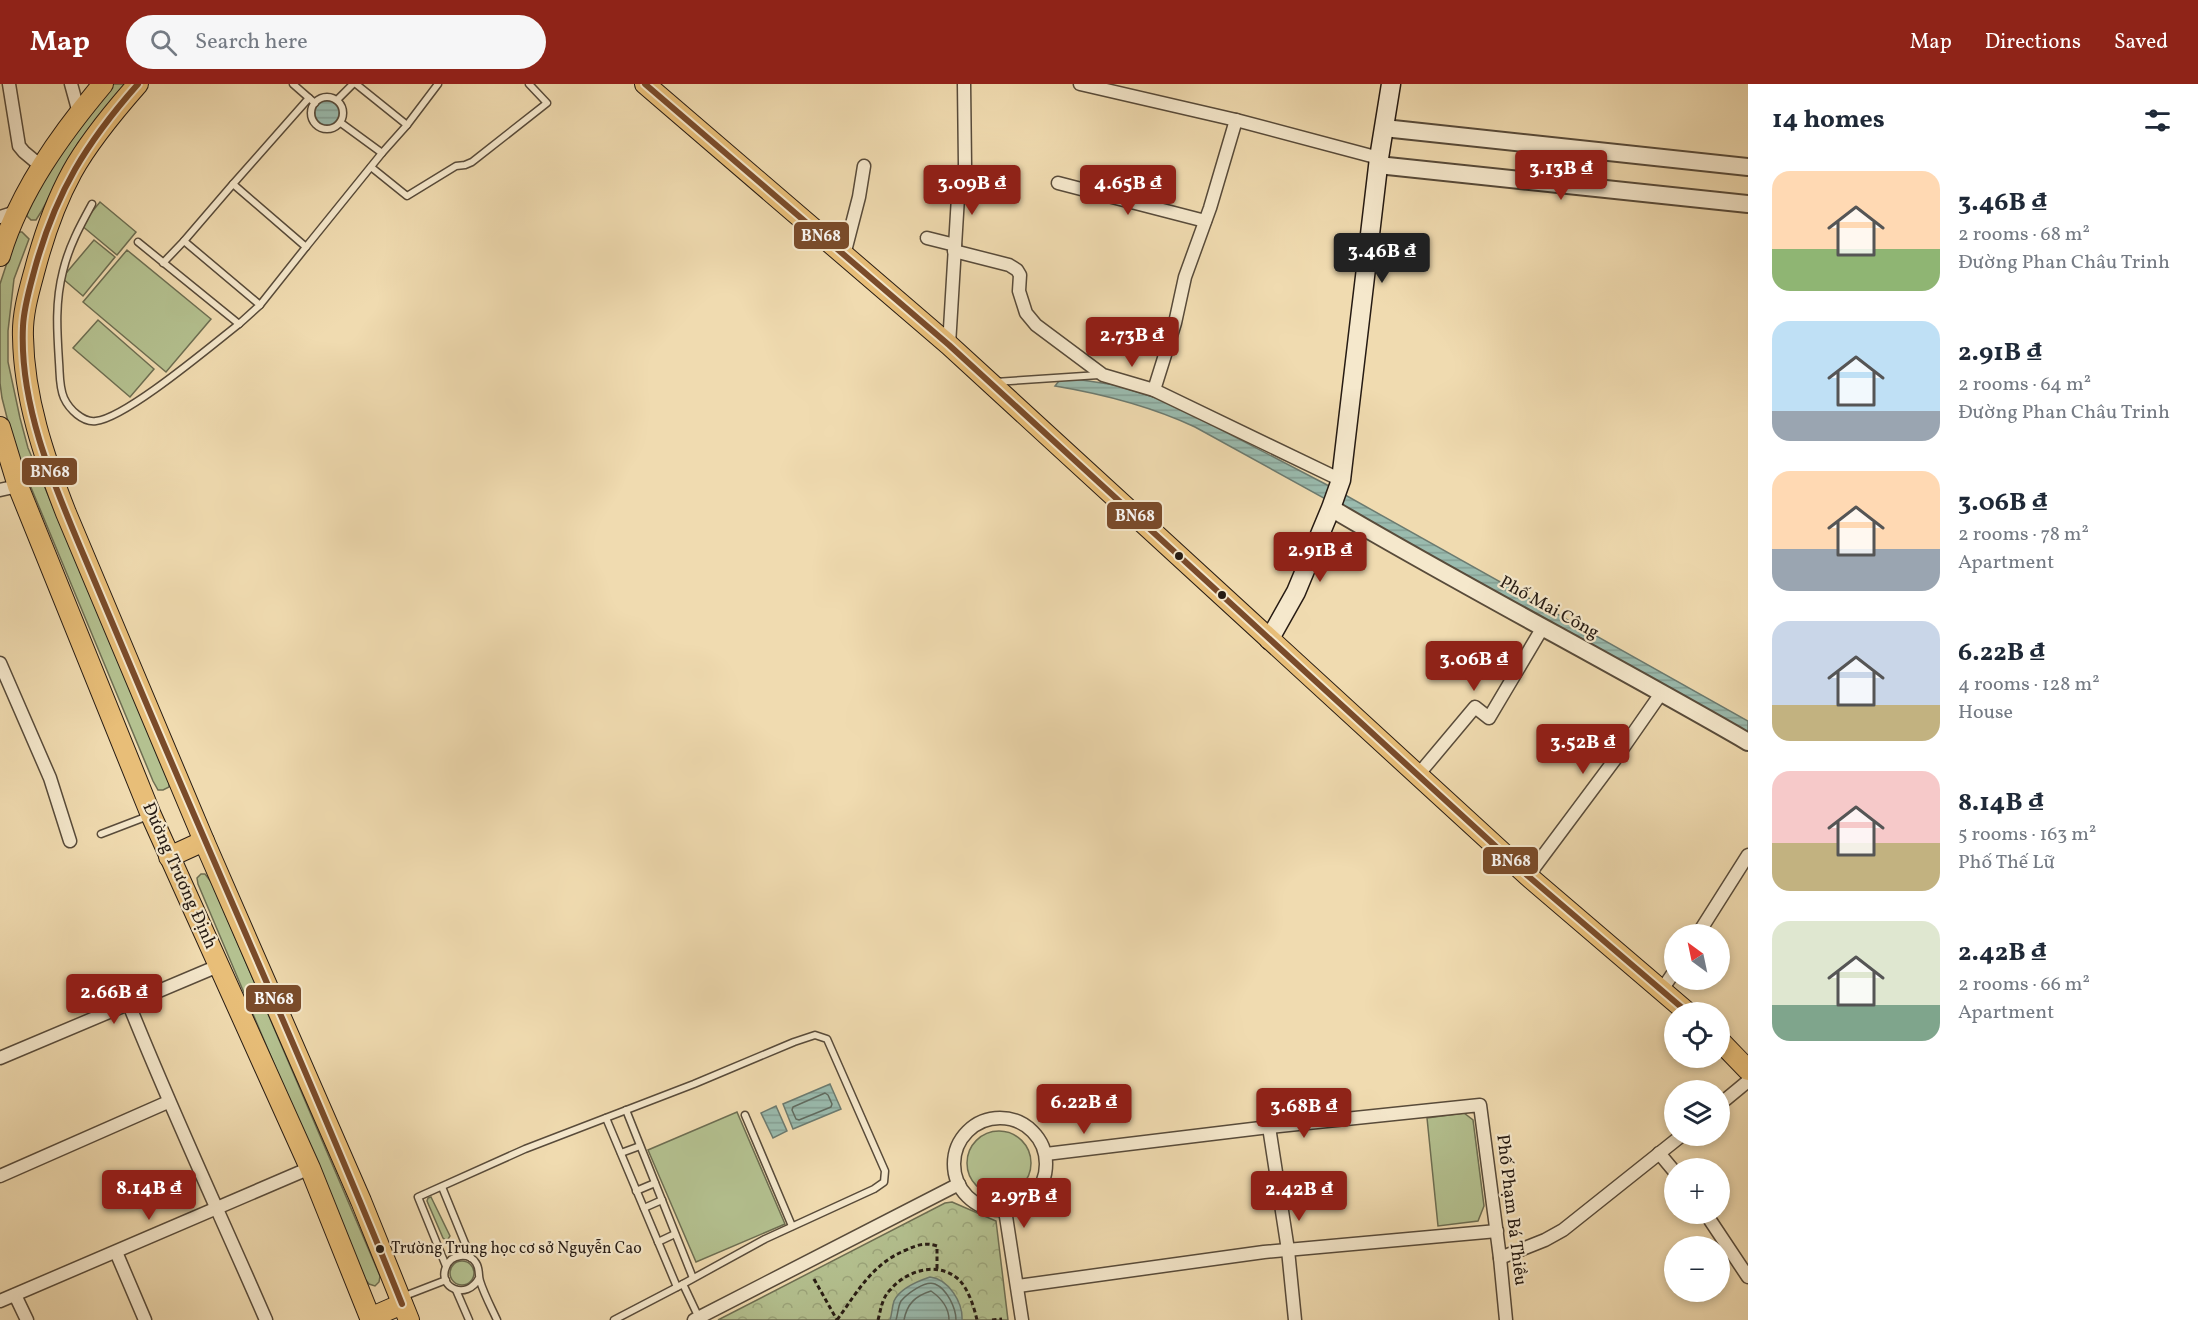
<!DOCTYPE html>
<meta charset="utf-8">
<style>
:root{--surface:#fff;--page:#f6f6f7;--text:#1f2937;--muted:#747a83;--accent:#8f2418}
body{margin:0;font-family:Vollkorn,serif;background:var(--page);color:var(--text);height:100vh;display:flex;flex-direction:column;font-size:22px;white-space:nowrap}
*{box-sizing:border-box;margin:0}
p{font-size:20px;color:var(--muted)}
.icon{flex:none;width:33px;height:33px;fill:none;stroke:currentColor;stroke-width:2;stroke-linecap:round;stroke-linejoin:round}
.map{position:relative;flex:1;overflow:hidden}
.side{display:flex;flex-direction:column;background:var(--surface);width:450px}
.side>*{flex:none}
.needle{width:39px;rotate:327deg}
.fabs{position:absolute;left:1664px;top:840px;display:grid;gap:12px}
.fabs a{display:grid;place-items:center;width:66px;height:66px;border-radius:50%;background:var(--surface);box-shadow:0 3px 9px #0003;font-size:30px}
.price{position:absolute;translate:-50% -51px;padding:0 14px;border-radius:6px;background:var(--accent);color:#fff;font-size:20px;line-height:39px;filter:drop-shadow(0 2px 3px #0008)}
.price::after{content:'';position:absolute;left:50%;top:36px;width:18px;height:14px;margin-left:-9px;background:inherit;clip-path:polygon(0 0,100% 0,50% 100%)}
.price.active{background:#222;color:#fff}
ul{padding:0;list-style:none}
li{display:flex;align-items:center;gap:18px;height:150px;padding:0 24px}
li span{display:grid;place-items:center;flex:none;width:168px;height:120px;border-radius:18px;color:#555}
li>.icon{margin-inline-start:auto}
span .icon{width:72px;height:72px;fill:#fffc;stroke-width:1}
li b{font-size:26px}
h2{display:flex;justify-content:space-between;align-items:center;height:72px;padding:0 24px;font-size:26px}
header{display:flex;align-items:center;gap:36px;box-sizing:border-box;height:84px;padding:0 30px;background:var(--accent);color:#fff}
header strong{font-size:28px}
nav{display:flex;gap:33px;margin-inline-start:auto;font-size:21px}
.search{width:420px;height:54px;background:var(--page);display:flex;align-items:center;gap:15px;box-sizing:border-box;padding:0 21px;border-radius:33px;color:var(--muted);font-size:22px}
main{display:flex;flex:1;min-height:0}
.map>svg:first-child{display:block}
.green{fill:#b4c190;stroke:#6d6e52;stroke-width:1.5}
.park{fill:url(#park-crowns);stroke:#6d6e52;stroke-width:1.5}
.water{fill:url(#water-rules);stroke:#6c7b70;stroke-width:1.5}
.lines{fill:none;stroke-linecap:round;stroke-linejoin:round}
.shore{stroke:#606b60;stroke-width:1.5}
.service-casing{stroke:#584b3a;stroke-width:9}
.minor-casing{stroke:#584b3a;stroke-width:15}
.tertiary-casing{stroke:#584b3a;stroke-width:20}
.secondary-casing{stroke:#261b13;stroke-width:21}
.primary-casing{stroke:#261b13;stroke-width:22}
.path{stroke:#261b13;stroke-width:3;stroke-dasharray:4.5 3;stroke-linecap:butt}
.service{stroke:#f5e8cc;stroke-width:6}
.minor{stroke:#f5e8cc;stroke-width:12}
.tertiary{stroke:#f5e8cc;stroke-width:16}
.secondary{stroke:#f5e8cc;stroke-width:18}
.primary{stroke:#e8be78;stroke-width:20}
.bus-1-casing{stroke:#f5e8cc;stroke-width:10}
.bus-1{stroke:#7a4b2a;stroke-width:6}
.bus-dot{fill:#261b13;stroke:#f5e8cc;stroke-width:2}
.labels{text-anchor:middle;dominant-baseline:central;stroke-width:4.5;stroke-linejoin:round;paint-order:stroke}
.bus-label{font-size:16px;fill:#261b13;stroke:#f5e8cc;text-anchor:start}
.street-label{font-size:18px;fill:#261b13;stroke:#f5e8cc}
.line-badge{stroke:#f5e8cc;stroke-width:2}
.badge-label{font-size:16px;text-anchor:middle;font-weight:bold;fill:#fff}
</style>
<header>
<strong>Map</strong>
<div class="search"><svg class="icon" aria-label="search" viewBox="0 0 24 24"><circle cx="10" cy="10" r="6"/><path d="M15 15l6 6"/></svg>Search here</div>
<nav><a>Map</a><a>Directions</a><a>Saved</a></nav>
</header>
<main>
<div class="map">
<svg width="1748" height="1236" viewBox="0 0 1748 1236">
<defs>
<pattern id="park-crowns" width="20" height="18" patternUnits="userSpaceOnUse" patternTransform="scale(1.5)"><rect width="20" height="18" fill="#b4c190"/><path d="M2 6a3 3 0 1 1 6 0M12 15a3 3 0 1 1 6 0" fill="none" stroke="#9ba57b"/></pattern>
<pattern id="water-rules" width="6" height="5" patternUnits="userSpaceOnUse" patternTransform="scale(1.5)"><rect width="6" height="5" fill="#9abbae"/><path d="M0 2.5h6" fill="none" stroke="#85a095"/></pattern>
</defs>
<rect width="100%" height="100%" fill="#f0dbb0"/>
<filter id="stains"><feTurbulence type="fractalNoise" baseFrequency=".00333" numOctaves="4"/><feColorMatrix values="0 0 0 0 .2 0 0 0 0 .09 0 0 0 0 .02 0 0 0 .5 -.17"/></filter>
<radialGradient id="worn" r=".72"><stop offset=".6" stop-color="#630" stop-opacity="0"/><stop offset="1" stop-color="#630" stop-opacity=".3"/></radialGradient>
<g class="green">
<polygon points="111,0 128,0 78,59 41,128 36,136 31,136 27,132 28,127 45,89"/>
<polygon points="100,118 136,148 117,171 81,141"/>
<polygon points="17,148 22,148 29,155 14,195 8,247 8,278 20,334 28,364 161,675 169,695 169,703 163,706 158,706 153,697 15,365 2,314 0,299 0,200"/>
<polygon points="94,156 115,173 83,212 62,194"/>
<polygon points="127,166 211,235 166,288 83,218"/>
<polygon points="98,236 154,285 130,313 73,264"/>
<polygon points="201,790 205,790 212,799 380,1192 379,1198 375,1202 369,1200 365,1195 198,800 197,794"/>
<polygon points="737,1028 785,1140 696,1178 648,1066"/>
<polygon points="1464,1029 1473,1036 1484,1122 1478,1137 1438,1142 1427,1034"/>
<circle cx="999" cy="1079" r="32"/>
<polygon points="431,1113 450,1152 447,1157 443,1154 427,1117 428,1114"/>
<circle cx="462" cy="1189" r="12"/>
</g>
<polygon class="park" points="952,1118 996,1137 1008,1236 718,1236 945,1119"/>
<g class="water">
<circle cx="327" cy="29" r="12"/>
<path d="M 1062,293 L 1115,301 L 1166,317 L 1331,403 L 1748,637 L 1748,648 L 1195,343 C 1150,322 1103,310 1055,302 Z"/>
<polygon points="830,1000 841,1025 793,1045 783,1020"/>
<polygon points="776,1022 787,1047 773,1054 761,1029"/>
<path d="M 930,1193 C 949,1195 963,1219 962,1236 L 890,1236 C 892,1230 892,1223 894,1217 C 900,1204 918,1197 930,1193 Z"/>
</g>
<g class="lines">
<g class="shore">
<polygon points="825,1009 828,1011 832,1020 831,1023 799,1036 796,1035 792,1026 793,1023"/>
<path d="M 896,1236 C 898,1230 898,1222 901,1217 C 907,1210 925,1196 935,1200 C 947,1205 956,1224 956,1236"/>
<path d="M 904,1236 C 907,1220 915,1212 931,1207 C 941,1214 949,1223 949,1236"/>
</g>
<defs>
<g id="service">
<polyline points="293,0 309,14"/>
<circle cx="327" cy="29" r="16"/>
<polyline points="337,16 353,0"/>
<polyline points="315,19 309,14 233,100 306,163 382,69 407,41 356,0"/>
<polyline points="341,39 382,69"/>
<polyline points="407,41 438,0"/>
<polyline points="371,83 407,112 456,82 465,81 472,78 547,19 529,0"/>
<polyline points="233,100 184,157 260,221 306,163"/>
<path d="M 92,120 C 80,142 69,162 63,187 C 55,218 57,247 59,278 C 60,290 59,303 64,314 C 69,325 83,339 96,337 C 126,334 212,261 239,240"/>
<polyline points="138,158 239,240 260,221"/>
<polyline points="163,179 184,157"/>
<polyline points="995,298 1099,291"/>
<polyline points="101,750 148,732"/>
<polyline points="626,1026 693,1194"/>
<polyline points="745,1031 792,1142"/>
<polyline points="606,1034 677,1203"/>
<polyline points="621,1069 640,1062"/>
<polyline points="442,1103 471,1174"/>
<polyline points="636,1107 655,1099"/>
<polyline points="644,1124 662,1116"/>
<polyline points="658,1158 675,1150"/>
<polyline points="446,1182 418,1113 525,1065 694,1000 794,958 815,951 827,955 885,1087 884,1098 874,1105 765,1155 683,1200"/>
<path d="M 479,1194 C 467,1217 437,1204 446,1183 C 451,1170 469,1168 476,1179 C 480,1185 478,1191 480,1197 C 484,1210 491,1223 497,1236"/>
<polyline points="456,1206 469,1236"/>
<polyline points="402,1213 446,1196"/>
<polyline points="614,1236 683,1200 699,1234"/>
</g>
<g id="minor">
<polyline points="9,0 19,62 24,68 42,83"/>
<polyline points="71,0 79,29"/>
<polyline points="1080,0 1236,36 1379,74"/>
<polyline points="1058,99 1205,137"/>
<polyline points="0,133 19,127"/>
<polyline points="927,154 955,161"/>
<polyline points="954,167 1009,181 1017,186 1020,191 1019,207 1026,229 1036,241 1103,291 1154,306 1341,396"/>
<polyline points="844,171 859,113 864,82"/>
<polyline points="949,261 958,113 965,81 964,0"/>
<polyline points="1154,306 1175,239 1185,193 1210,124 1236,36"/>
<polyline points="0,406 18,402"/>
<polyline points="0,579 50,694 70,757"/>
<polyline points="1418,691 1475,623 1489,634 1543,543"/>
<polyline points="1528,792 1616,674 1662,608"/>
<polyline points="1698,850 1748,771"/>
<polyline points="1661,907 1674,888"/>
<path d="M 128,918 C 171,1026 220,1130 266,1236"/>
<polyline points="0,974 218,882"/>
<polyline points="1719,1021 1748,997"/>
<circle cx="1000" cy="1080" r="46"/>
<polyline points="1269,1043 1288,1166 1295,1236"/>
<polyline points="1659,1069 1674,1087"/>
<polyline points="1046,1070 1269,1043 1480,1021 1500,1174 1506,1236"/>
<polyline points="0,1092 168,1018"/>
<polyline points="1005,1126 1022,1236"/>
<polyline points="1706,1130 1748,1193"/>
<polyline points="116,1168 145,1236"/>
<polyline points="1500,1174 1545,1156 1563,1146 1681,1052"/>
<polyline points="1018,1202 1264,1168 1497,1147"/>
<polyline points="15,1211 27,1236"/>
<polyline points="0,1217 310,1084"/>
<polyline points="694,1236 959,1100"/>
</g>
<g id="tertiary">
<polyline points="1384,44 1748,83"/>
<polyline points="1378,81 1748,120"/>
<path d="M 1331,424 C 1468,505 1610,578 1748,658"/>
</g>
<polyline id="secondary" points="1269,556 1296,508 1331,424 1341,396 1379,74 1391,0"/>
<g id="primary">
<path d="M 138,0 C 116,25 88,59 72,88 C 55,119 44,151 35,185 C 29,207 22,230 23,253 C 24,314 44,373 66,429 L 204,757 L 361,1117 L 409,1236"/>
<polyline points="645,0 949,261 1528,792 1687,928"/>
<path d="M 0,172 C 19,108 61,50 103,0"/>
<polyline points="0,343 18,402 151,731 310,1084 371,1236"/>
<polyline points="169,773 204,757"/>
<polyline points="1719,956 1748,986"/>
<polyline points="370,1234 402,1220"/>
</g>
</defs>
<use href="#service" class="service-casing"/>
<use href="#minor" class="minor-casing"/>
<use href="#tertiary" class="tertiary-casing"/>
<use href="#secondary" class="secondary-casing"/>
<use href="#primary" class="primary-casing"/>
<g class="path">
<polyline points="814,1195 837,1236"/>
<path d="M 837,1236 C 858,1207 872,1180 906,1166 C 917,1161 925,1158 937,1162 L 937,1186"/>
<path d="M 878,1236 C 881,1225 882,1214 890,1206 C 906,1187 936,1177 957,1194 C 968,1203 974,1223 977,1236"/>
<polyline points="992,1236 1002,1235"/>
</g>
<use href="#service" class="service"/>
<use href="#minor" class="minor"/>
<use href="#tertiary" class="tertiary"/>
<use href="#secondary" class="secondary"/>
<use href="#primary" class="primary"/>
<defs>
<g id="bus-1">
<path d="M 138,0 C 86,59 56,108 35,184 C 30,203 24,222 23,242 C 19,322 54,401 84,472 C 101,513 119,554 136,595 C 224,804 318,1010 402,1220"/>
<polyline points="645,0 949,261 1528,792 1687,928"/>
</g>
</defs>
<use href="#bus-1" class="bus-1-casing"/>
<use href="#bus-1" class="bus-1"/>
</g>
<g class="bus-dot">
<circle cx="1179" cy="472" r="5"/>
<circle cx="1222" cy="511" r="5"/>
<circle cx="380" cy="1165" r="5"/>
</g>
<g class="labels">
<g class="bus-label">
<text x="391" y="1165">Trường Trung học cơ sở Nguyễn Cao</text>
</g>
<g class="street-label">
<text transform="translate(1549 524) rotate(29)">Phố Mai Công</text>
<text transform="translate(179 792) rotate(66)">Đường Trương Định</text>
<text transform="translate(1511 1126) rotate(83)">Phố Phạm Bá Thiều</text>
</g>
</g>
<g class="line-badge">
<rect x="793" y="137" width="57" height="29" rx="6" fill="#7a4b2a"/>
<rect x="21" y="373" width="57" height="29" rx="6" fill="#7a4b2a"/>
<rect x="1106" y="417" width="57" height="29" rx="6" fill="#7a4b2a"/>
<rect x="1482" y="762" width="57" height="29" rx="6" fill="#7a4b2a"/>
<rect x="245" y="900" width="57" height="29" rx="6" fill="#7a4b2a"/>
</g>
<g class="badge-label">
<text x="821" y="157">BN68</text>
<text x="50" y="393">BN68</text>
<text x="1135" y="437">BN68</text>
<text x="1511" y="782">BN68</text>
<text x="274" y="920">BN68</text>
</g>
<rect width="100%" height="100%" filter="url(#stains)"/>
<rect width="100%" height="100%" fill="url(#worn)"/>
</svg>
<div class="fabs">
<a><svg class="needle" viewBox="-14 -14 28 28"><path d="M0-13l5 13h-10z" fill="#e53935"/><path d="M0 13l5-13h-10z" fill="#747a83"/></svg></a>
<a><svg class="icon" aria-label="locate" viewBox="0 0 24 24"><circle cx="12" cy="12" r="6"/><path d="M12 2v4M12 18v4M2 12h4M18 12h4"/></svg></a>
<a><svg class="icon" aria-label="layers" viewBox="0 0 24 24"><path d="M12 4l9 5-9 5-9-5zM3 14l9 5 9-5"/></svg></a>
<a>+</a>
<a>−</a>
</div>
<b class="price" style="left:1561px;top:117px">3.13B ₫</b>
<b class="price" style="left:972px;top:132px">3.09B ₫</b>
<b class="price" style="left:1128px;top:132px">4.65B ₫</b>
<b class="price active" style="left:1382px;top:200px">3.46B ₫</b>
<b class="price" style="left:1132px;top:284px">2.73B ₫</b>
<b class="price" style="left:1320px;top:499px">2.91B ₫</b>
<b class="price" style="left:1474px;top:608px">3.06B ₫</b>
<b class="price" style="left:1583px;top:691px">3.52B ₫</b>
<b class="price" style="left:114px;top:941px">2.66B ₫</b>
<b class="price" style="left:1084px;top:1051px">6.22B ₫</b>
<b class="price" style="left:1304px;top:1055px">3.68B ₫</b>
<b class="price" style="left:149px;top:1137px">8.14B ₫</b>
<b class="price" style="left:1299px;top:1138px">2.42B ₫</b>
<b class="price" style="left:1024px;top:1145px">2.97B ₫</b>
</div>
<section class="side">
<h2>14 homes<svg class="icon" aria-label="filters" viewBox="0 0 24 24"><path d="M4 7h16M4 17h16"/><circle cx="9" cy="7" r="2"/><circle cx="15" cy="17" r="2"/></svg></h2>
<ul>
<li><span style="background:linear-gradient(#ffd9b3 65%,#8fb573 0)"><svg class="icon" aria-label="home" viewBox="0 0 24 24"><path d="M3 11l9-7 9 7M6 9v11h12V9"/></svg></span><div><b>3.46B ₫</b><p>2 rooms · 68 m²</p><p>Đường Phan Châu Trinh</p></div></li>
<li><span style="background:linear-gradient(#bfe0f5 75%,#9aa5b1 0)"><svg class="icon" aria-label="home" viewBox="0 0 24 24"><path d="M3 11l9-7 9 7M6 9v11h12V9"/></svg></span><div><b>2.91B ₫</b><p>2 rooms · 64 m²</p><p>Đường Phan Châu Trinh</p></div></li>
<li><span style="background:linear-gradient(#ffd9b3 65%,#9aa5b1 0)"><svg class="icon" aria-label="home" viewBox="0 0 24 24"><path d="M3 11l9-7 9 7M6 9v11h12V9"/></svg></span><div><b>3.06B ₫</b><p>2 rooms · 78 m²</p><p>Apartment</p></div></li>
<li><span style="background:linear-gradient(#c9d6e8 70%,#c2b280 0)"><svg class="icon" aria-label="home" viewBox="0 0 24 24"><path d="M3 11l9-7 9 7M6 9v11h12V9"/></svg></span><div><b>6.22B ₫</b><p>4 rooms · 128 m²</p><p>House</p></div></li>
<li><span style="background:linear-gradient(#f6c9c9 60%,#c2b280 0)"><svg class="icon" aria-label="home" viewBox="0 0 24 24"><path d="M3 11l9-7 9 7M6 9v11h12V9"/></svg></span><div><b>8.14B ₫</b><p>5 rooms · 163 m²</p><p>Phố Thế Lữ</p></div></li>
<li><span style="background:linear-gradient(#dfe7d0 70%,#7fa58c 0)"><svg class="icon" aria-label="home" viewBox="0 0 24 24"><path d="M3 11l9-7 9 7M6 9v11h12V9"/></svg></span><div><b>2.42B ₫</b><p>2 rooms · 66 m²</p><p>Apartment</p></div></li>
</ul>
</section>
</main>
